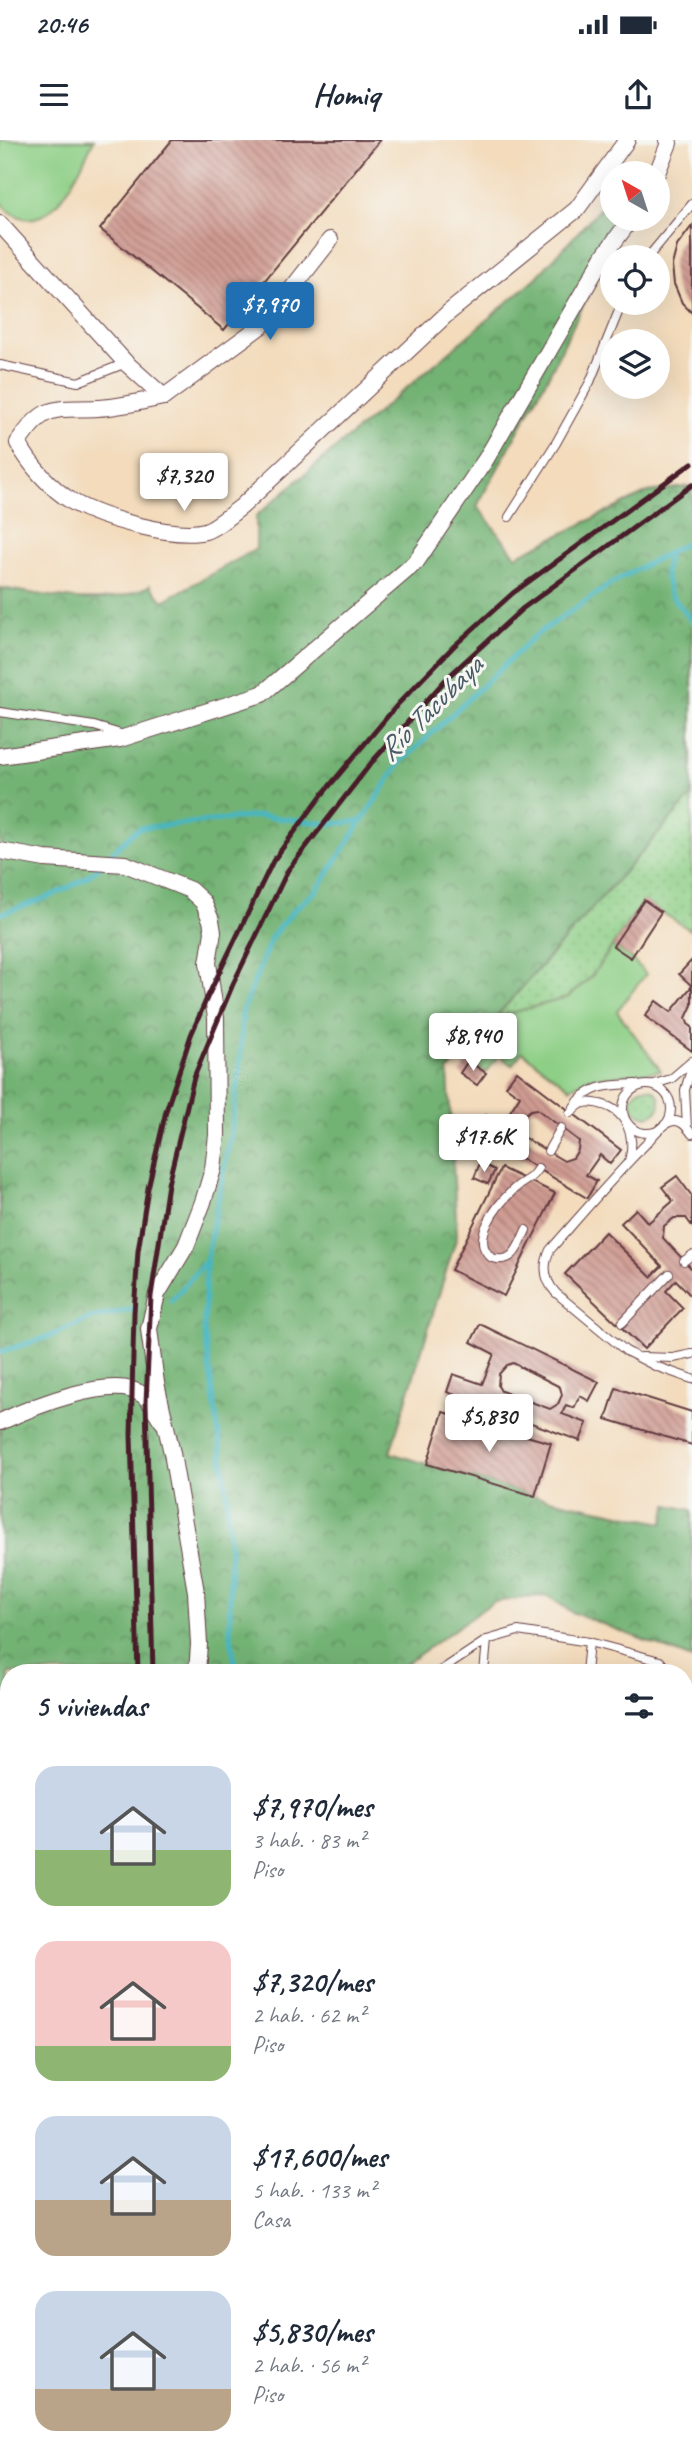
<!DOCTYPE html>
<html lang="es">
<meta charset="utf-8">
<style>
:root{--surface:#fff;--page:#f2f2f3;--text:#1f2937;--muted:#747a83;--accent:#1f6fb2}
body{margin:0;font-family:Caveat,sans-serif;background:var(--page);color:var(--text);height:100vh;display:flex;flex-direction:column;font-size:26px;white-space:nowrap}
*{box-sizing:border-box;margin:0}
p{font-size:23px;color:var(--muted)}
.icon{flex:none;width:38px;height:38px;fill:none;stroke:currentColor;stroke-width:2;stroke-linecap:round;stroke-linejoin:round}
.map{position:relative;flex:1;overflow:hidden}
.panel{position:absolute;left:0px;top:1524px;width:693px;height:800px;display:flex;flex-direction:column;background:var(--surface);border-radius:28px 28px 0 0;box-shadow:0 7px 28px #0002}
.panel>*{flex:none}
.needle{width:46px;rotate:321deg}
.tools{position:absolute;left:600px;top:21px;display:grid;gap:14px}
.tools a{display:grid;place-items:center;width:70px;height:70px;border-radius:50%;background:var(--surface);box-shadow:0 7px 28px #0002;font-size:35px}
.price{position:absolute;translate:-50% -60px;padding:0 16px;border-radius:7px;background:#fff;color:#222;font-size:23px;line-height:46px;filter:drop-shadow(0 2px 4px #0008)}
.price::after{content:'';position:absolute;left:50%;top:42px;width:21px;height:16px;margin-left:-10px;background:inherit;clip-path:polygon(0 0,100% 0,50% 100%)}
.price.selected{background:var(--accent);color:#fff}
ul{padding:0;list-style:none}
li{display:flex;align-items:center;gap:21px;height:175px;padding:0 35px}
li span{display:grid;place-items:center;flex:none;width:196px;height:140px;border-radius:21px;color:#555}
li>.icon{margin-inline-start:auto}
span .icon{width:84px;height:84px;fill:#fffc;stroke-width:1}
li b{font-size:30px}
h2{display:flex;justify-content:space-between;align-items:center;height:84px;padding:0 35px;font-size:30px}
.status{display:flex;justify-content:space-between;align-items:center;height:49px;padding:0 35px;background:var(--surface);direction:ltr}
.status svg{height:19px;fill:currentColor}
header{display:flex;justify-content:space-between;align-items:center;height:91px;padding:0 35px;background:var(--surface);font-size:32px;font-weight:700}
.map>svg:first-child{display:block}
.grass{fill:url(#grass-dots);stroke:#6c7758;stroke-width:2}
.forest{fill:url(#forest-crowns);stroke:#5e684f;stroke-width:2}
.garden{fill:#8ecf86;stroke:#6c7758;stroke-width:2}
.lines{fill:none;stroke-linecap:round;stroke-linejoin:round}
.stream{stroke:#47b6c1;stroke-width:5}
.building{fill:url(#building-back-hatch);fill-rule:evenodd}
.service-casing{stroke:#633b41;stroke-width:10}
.minor-casing{stroke:#633b41;stroke-width:18}
.service{stroke:#fff;stroke-width:8}
.minor{stroke:#fff;stroke-width:16}
.rail{stroke:#4a1f2b;stroke-width:5}
.labels{text-anchor:middle;dominant-baseline:central;stroke-width:6;stroke-linejoin:round;paint-order:stroke}
.water-label{font-size:30px;font-style:italic;fill:#495b67;stroke:#f6f6f2}
</style>
<div class="status"><b>20:46</b><svg viewBox="0 0 49 12"><path d="M0 12V9h3v3zM5 12V6h3v6zM10 12V3h3v9zM15 12V0h3v12zM26 1h20v11H26zM47 4h2v5h-2z"/></svg></div>
<header><svg class="icon" aria-label="menu" viewBox="0 0 24 24"><path d="M4 6h16M4 12h16M4 18h16"/></svg>Homiq<svg class="icon" aria-label="share" viewBox="0 0 24 24"><path d="M12 15V3M7 8l5-5 5 5M5 13v7h14v-7"/></svg></header>
<div class="map">
<svg width="692" height="2323" viewBox="0 0 692 2323">
<defs>
<pattern id="grass-dots" width="8" height="8" patternUnits="userSpaceOnUse" patternTransform="scale(1.75)"><rect width="8" height="8" fill="#8ecf86"/><path d="M2 2h.1M6 6h.1" fill="none" stroke="#7cb174" stroke-width="1.8" stroke-linecap="round"/></pattern>
<pattern id="forest-crowns" width="20" height="18" patternUnits="userSpaceOnUse" patternTransform="scale(1.75)"><rect width="20" height="18" fill="#72b273"/><path d="M2 6a3 3 0 1 1 6 0M12 15a3 3 0 1 1 6 0" fill="none" stroke="#60905f"/></pattern>
<pattern id="building-back-hatch" width="6" height="6" patternUnits="userSpaceOnUse" patternTransform="scale(1.75)"><rect width="6" height="6" fill="#cf9b92"/><path d="M-1 5l2 2M0 0l6 6M5-1l2 2" fill="none" stroke="#aa7e77"/></pattern>
</defs>
<rect width="100%" height="100%" fill="#f6f6f2"/>
<filter id="ink" filterUnits="userSpaceOnUse"><feTurbulence type="fractalNoise" baseFrequency=".0143" numOctaves="2"/><feDisplacementMap in="SourceGraphic" scale="14" xChannelSelector="R" yChannelSelector="G"/><feConvolveMatrix kernelMatrix="1 2 1 2 8 2 1 2 1" color-interpolation-filters="sRGB"/></filter>
<filter id="wash" filterUnits="userSpaceOnUse"><feTurbulence type="fractalNoise" baseFrequency=".00686" numOctaves="4" result="noise"/><feDisplacementMap in="SourceGraphic" scale="28" xChannelSelector="R" yChannelSelector="G"/><feGaussianBlur stdDeviation="1.57" result="paint"/><feColorMatrix in="noise" values="0 0 0 0 0 0 0 0 0 0 0 0 0 0 0 0 0 1.4 0 .05"/><feComposite in="paint" operator="in"/></filter>
<g filter="url(#wash)">
<rect width="100%" height="100%" fill="#f3dbbc"/>
<g class="grass">
<polygon points="692,655 692,791 643,761 591,837 567,858 496,877"/>
<circle cx="646" cy="962" r="14"/>
</g>
<path class="forest" d="M 612,55 L 612,79 L 625,79 L 549,235 L 477,366 L 516,416 L 648,352 L 692,346 L 692,655 L 448,931 L 457,1096 L 390,1313 L 535,1356 L 663,1383 L 668,1365 L 692,1370 L 692,1519 L 572,1472 L 549,1457 L 540,1456 L 493,1462 L 393,1533 L 9,1533 L 9,2315 L 368,2315 L 364,2323 L 0,2323 L 0,448 C 49,455 105,471 150,445 L 163,461 L 256,409 L 256,376 L 536,138 Z"/>
<g class="garden">
<path d="M 0,0 L 94,0 C 82,23 56,90 20,77 C 13,74 3,69 0,60 C 0,49 0,14 0,0 Z"/>
<polygon points="613,806 631,818 646,834 617,871 661,931 590,938 570,948 522,912 512,925 499,915 486,933 462,916 496,877 567,858 591,837"/>
</g>
<g class="lines">
<g class="stream">
<polyline points="668,413 665,434 670,454 692,481"/>
<path d="M 0,774 C 32,763 63,754 91,734 C 109,720 120,700 140,688 L 260,676 L 330,684 L 362,681"/>
<polyline points="171,1161 206,1121"/>
<polyline points="0,1212 51,1196 91,1178 135,1169"/>
<polyline points="236,1533 230,1488 230,1411 226,1345 204,1190 206,1121 231,993 240,925 242,873 272,796 296,768 317,750 399,624 536,495 612,443 692,400"/>
<polyline points="94,2322 141,2319 149,2315"/>
<polyline points="169,2323 170,2315"/>
</g>
</g>
<g id="blocks">
<g class="building">
<polygon points="172,0 380,0 224,190 100,89"/>
<polygon points="692,86 692,173 682,163 674,144 672,125 677,106"/>
<polygon points="644,760 661,772 631,818 613,806"/>
<polygon points="692,820 692,865 686,878 688,884 692,887 692,911 645,876 656,861 671,872 692,846 679,834"/>
<polygon points="468,921 486,933 477,945 460,933"/>
<path d="M 517,931 L 621,1010 L 610,1024 L 600,1015 L 586,1035 L 597,1041 L 587,1058 L 476,991 L 486,975 L 502,984 L 520,956 L 506,946 ZM 537,969 L 579,1001 L 578,1010 L 573,1018 L 564,1021 L 520,995 L 518,989 L 521,977 L 531,970 Z"/>
<polygon points="480,1023 495,1030 488,1044 474,1038"/>
<polygon points="501,1028 555,1053 504,1156 451,1130"/>
<polygon points="677,1036 692,1056 692,1086 686,1078 674,1078 664,1086 663,1098 692,1129 692,1157 676,1140 666,1151 683,1168 644,1209 565,1134 605,1092 651,1137 662,1126 621,1083 636,1069 648,1083 673,1061 662,1047"/>
<path d="M 480,1184 L 599,1242 L 589,1261 L 580,1256 L 574,1268 L 566,1265 L 562,1274 L 587,1283 L 580,1301 L 447,1252 L 453,1234 L 482,1244 L 494,1214 L 471,1202 ZM 513,1223 L 560,1247 L 562,1255 L 558,1264 L 550,1269 L 501,1251 L 498,1246 L 499,1234 L 507,1225 Z"/>
<polygon points="616,1248 692,1272 692,1305 606,1279"/>
<polygon points="443,1272 551,1303 535,1356 427,1324"/>
</g>
</g>
</g>
<g filter="url(#ink)">
<use href="#blocks" fill-opacity="0" stroke="#633b41" stroke-width="2"/>
<g class="lines">
<defs>
<g id="service">
<polyline points="648,117 692,64"/>
<polyline points="0,225 78,242 126,223"/>
<polyline points="509,377 556,303 590,242 622,163"/>
<polyline points="0,572 94,586 124,595"/>
<polyline points="654,944 671,939 692,921"/>
<circle cx="647" cy="969" r="24"/>
<path d="M 574,967 C 589,944 611,945 636,944"/>
<path d="M 570,973 C 574,970 579,964 584,963 C 588,962 596,963 600,964 C 627,970 636,997 629,1021"/>
<polyline points="687,987 685,950 692,926"/>
<path d="M 692,994 C 687,987 680,978 670,982 C 661,985 652,997 646,1004 C 612,1038 582,1074 550,1110 C 543,1125 544,1140 556,1153 L 626,1211 L 655,1226 L 692,1239"/>
<polyline points="548,1011 561,988"/>
<path d="M 526,1090 C 518,1107 514,1124 492,1118 C 468,1100 498,1064 514,1049 C 525,1039 529,1042 538,1028"/>
<polyline points="684,1121 692,1115"/>
<polyline points="622,1183 669,1134"/>
<polyline points="642,1217 673,1218 692,1214"/>
<polyline points="437,1533 487,1500 518,1491 589,1502 660,1521 670,1533"/>
<polyline points="484,1533 487,1500"/>
<polyline points="586,1533 589,1502"/>
<polyline points="684,1590 687,1553"/>
<polyline points="684,1844 692,1842"/>
<polyline points="684,2239 692,2244"/>
<polyline points="606,2315 619,2323"/>
<polyline points="430,2318 432,2315"/>
</g>
<g id="minor">
<polyline points="657,33 669,3 667,0"/>
<path d="M 0,84 L 126,223 L 164,257 C 143,261 120,267 98,268 C 55,270 45,262 18,303 C 30,325 51,349 73,362 C 100,378 175,399 205,391 C 216,388 231,374 241,367 L 448,173 L 577,69 L 627,0"/>
<polyline points="164,257 266,182 330,100"/>
<polyline points="0,616 120,599 262,554 416,422 486,319 605,114 631,79"/>
<polyline points="0,711 45,719 125,724 190,750 203,762 211,780 213,792 208,823 216,878 217,995 213,1029 203,1062 186,1106 157,1154 149,1189 156,1243 172,1313 196,1452 199,1504 197,1533"/>
<path d="M 0,1282 C 30,1268 113,1233 143,1255 C 151,1261 157,1274 163,1282"/>
<polyline points="691,1870 692,1871"/>
<polyline points="0,2260 9,2253"/>
</g>
</defs>
<use href="#service" class="service-casing"/>
<use href="#minor" class="minor-casing"/>
<use href="#service" class="service"/>
<use href="#minor" class="minor"/>
<g class="rail">
<polyline points="138,1533 131,1295 134,1173 138,1111 148,1048 166,971 191,895 207,858 273,721 321,656 398,564 454,506 513,453 692,323"/>
<polyline points="153,1533 146,1262 151,1156 168,1044 194,937 233,844 288,730 372,622 448,537 522,469 692,345"/>
<polyline points="53,2323 55,2315"/>
<polyline points="75,2323 77,2315"/>
</g>
</g>
</g>
<g class="labels">
<g class="water-label">
<text transform="translate(430 568) rotate(-45)">Río Tacubaya</text>
</g>
</g>
</svg>
<div class="tools">
<a><svg class="needle" viewBox="-14 -14 28 28"><path d="M0-13l5 13h-10z" fill="#e53935"/><path d="M0 13l5-13h-10z" fill="#747a83"/></svg></a>
<a><svg class="icon" aria-label="locate" viewBox="0 0 24 24"><circle cx="12" cy="12" r="6"/><path d="M12 2v4M12 18v4M2 12h4M18 12h4"/></svg></a>
<a><svg class="icon" aria-label="layers" viewBox="0 0 24 24"><path d="M12 4l9 5-9 5-9-5zM3 14l9 5 9-5"/></svg></a>
</div>
<b class="price selected" style="left:270px;top:202px">$7,970</b>
<b class="price" style="left:184px;top:373px">$7,320</b>
<b class="price" style="left:473px;top:933px">$8,940</b>
<b class="price" style="left:484px;top:1034px">$17.6K</b>
<b class="price" style="left:489px;top:1314px">$5,830</b>
<section class="panel">
<h2>5 viviendas<svg class="icon" aria-label="filters" viewBox="0 0 24 24"><path d="M4 7h16M4 17h16"/><circle cx="9" cy="7" r="2"/><circle cx="15" cy="17" r="2"/></svg></h2>
<ul>
<li><span style="background:linear-gradient(#c9d6e8 60%,#8fb573 0)"><svg class="icon" aria-label="home" viewBox="0 0 24 24"><path d="M3 11l9-7 9 7M6 9v11h12V9"/></svg></span><div><b>$7,970/mes</b><p>3 hab. · 83 m²</p><p>Piso</p></div></li>
<li><span style="background:linear-gradient(#f6c9c9 75%,#8fb573 0)"><svg class="icon" aria-label="home" viewBox="0 0 24 24"><path d="M3 11l9-7 9 7M6 9v11h12V9"/></svg></span><div><b>$7,320/mes</b><p>2 hab. · 62 m²</p><p>Piso</p></div></li>
<li><span style="background:linear-gradient(#c9d6e8 60%,#b9a48a 0)"><svg class="icon" aria-label="home" viewBox="0 0 24 24"><path d="M3 11l9-7 9 7M6 9v11h12V9"/></svg></span><div><b>$17,600/mes</b><p>5 hab. · 133 m²</p><p>Casa</p></div></li>
<li><span style="background:linear-gradient(#c9d6e8 70%,#b9a48a 0)"><svg class="icon" aria-label="home" viewBox="0 0 24 24"><path d="M3 11l9-7 9 7M6 9v11h12V9"/></svg></span><div><b>$5,830/mes</b><p>2 hab. · 56 m²</p><p>Piso</p></div></li>
</ul>
</section>
</div>
